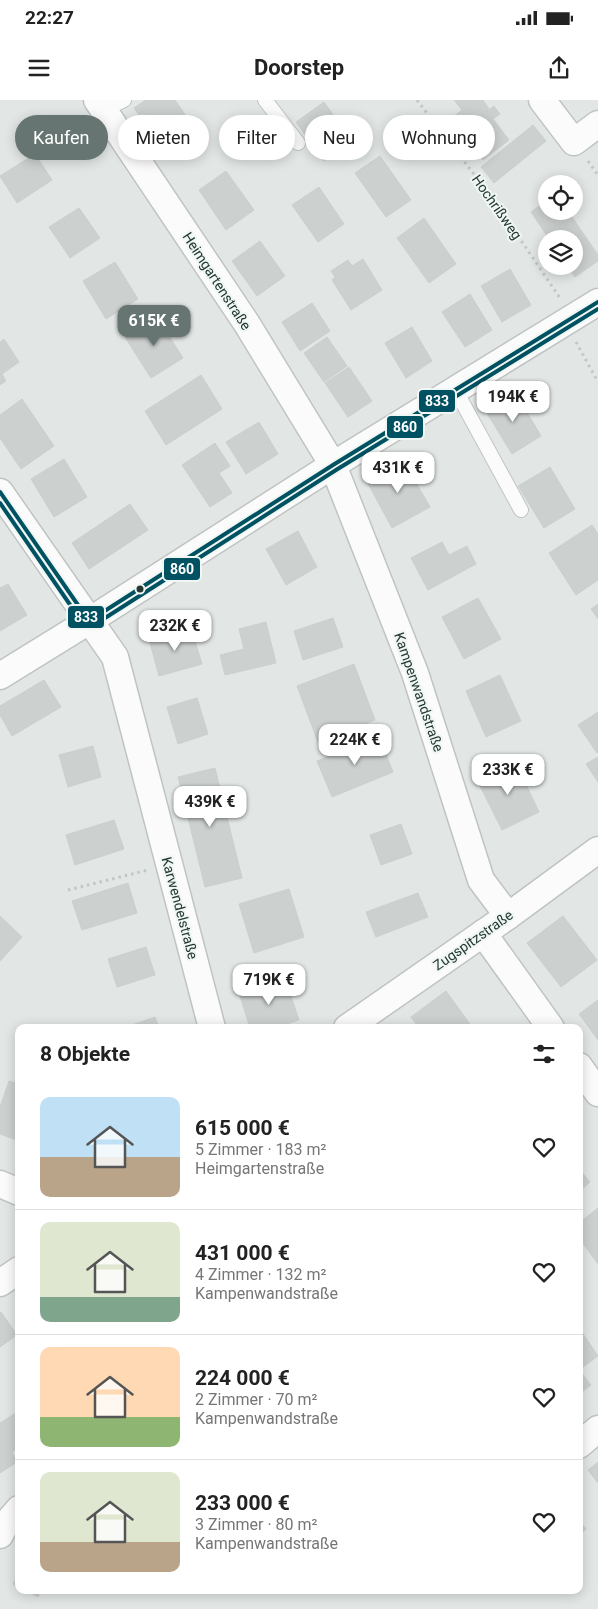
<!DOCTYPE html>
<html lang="de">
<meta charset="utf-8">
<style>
:root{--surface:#fff;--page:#f2f2f2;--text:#222;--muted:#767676;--line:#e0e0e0;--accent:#667571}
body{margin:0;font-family:Roboto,sans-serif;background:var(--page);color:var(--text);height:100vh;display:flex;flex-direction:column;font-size:19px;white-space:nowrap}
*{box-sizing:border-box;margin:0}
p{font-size:16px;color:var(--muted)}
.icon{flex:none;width:28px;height:28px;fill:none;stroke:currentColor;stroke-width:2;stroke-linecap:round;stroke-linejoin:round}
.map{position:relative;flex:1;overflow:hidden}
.side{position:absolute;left:15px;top:924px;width:568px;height:570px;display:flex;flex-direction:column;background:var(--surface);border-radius:10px;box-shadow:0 2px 12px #0003}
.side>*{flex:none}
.guide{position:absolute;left:15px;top:15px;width:569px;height:45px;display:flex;gap:10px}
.tools{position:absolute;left:538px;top:75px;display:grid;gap:10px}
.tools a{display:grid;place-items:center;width:45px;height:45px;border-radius:50%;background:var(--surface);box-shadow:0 2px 12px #0003;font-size:25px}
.price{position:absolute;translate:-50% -42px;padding:0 11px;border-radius:10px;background:#fff;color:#222;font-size:16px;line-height:32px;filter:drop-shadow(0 1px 2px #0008)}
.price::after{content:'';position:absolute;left:50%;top:30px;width:15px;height:11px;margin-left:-8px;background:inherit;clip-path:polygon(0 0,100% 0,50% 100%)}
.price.current{background:var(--accent);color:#fff}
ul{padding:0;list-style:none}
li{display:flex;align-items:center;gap:15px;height:125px;padding:0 25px}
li+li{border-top:1px solid var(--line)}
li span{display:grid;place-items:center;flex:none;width:140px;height:100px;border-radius:10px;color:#555}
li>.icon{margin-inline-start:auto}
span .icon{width:60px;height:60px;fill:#fffc;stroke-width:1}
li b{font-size:21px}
h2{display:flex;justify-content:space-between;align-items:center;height:60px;padding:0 25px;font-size:21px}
.chip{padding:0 18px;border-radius:22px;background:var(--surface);box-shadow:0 2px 12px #0003;font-size:18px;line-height:45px}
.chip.current{background:var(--accent);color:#fff}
.status{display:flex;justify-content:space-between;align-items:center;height:35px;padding:0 25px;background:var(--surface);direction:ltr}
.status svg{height:14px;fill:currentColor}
header{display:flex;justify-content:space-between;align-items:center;height:65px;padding:0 25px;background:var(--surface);font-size:22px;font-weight:700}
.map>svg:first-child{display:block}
.building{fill:#ccd0cf;stroke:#cbcfce}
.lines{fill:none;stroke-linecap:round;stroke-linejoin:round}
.lane-casing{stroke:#bfc4c2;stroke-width:16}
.street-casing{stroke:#bfc4c2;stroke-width:29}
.path{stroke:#c0c7c4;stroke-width:3;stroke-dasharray:2.5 4;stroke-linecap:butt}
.lane{stroke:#fbfbfb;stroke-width:14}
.street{stroke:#fbfbfb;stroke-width:26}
.bus-1-casing{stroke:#eff6f3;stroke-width:8}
.bus-2-casing{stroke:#eff6f3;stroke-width:8}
.bus-1{stroke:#005262;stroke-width:4}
.bus-2{stroke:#005262;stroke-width:4}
.bus-dot{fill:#233733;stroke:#eff6f3;stroke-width:2}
.labels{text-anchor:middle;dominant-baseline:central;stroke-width:4;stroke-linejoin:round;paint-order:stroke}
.street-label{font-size:14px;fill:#233733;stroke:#eff6f3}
.line-badge{stroke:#eff6f3;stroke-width:2}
.badge-label{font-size:14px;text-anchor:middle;font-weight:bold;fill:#fff}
</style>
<div class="status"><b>22:27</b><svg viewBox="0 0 49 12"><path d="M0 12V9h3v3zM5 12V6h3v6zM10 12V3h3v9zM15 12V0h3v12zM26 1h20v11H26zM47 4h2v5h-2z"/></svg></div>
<header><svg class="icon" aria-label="menu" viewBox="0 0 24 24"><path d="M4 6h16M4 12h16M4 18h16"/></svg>Doorstep<svg class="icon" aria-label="share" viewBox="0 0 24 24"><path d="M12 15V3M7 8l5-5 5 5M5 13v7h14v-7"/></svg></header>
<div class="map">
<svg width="598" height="1509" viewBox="0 0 598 1509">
<rect width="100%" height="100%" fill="#e2e7e5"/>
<g class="building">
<polygon points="146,0 175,0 201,38 170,60 134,8"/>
<polygon points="454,0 483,0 489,9 463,28 454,16 462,10"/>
<polygon points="324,2 352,41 324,61 296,22"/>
<polygon points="494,6 500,14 493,19 509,40 483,60 474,48 481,42 468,25"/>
<polygon points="533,25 546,41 494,83 481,67"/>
<polygon points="35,54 52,80 17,103 0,76"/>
<polygon points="380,56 411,100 386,117 355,73"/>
<polygon points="226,71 254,110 226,130 199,90"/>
<polygon points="319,87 344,124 318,142 292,105"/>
<polygon points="546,101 546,111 568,111 598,155 598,161 575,177 568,166 574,166 574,139 549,139 531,112"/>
<polygon points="79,108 100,138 70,158 49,127"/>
<polygon points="424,118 456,164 429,183 397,138"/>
<polygon points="260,141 285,176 257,196 232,161"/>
<polygon points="363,159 382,190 351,210 332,180 335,177 331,171 348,160 352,166"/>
<polygon points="115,162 138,199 106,219 83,181"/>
<polygon points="510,169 531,205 502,222 481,186"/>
<polygon points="470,194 492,230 465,247 442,212"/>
<polygon points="312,203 330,231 300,251 282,222"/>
<polygon points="157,217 183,258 151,278 125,237"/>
<polygon points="412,227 432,261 406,278 385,243"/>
<polygon points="327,237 347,266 324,282 304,253"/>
<polygon points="4,239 19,262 2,274 6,281 0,285 0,242"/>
<polygon points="349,267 372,301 348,317 325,283"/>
<polygon points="201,275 222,309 166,345 145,311"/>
<polygon points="515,292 541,336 512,354 485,310"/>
<polygon points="22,299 54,346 21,369 0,338 0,315"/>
<polygon points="259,322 278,354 246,374 226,342"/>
<polygon points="215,343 230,366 219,373 232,393 210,407 182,365"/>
<polygon points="64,359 87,397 54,417 31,379"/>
<polygon points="403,360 430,407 392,428 366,380"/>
<polygon points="550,367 575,409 544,428 518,386"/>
<polygon points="130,404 148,430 89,469 72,443"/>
<polygon points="592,425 598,434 598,480 576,495 549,453"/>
<polygon points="298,431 317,467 286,485 266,449"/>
<polygon points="442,442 449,455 467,446 476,464 428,490 411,458"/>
<polygon points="8,484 27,515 0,531 0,488"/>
<polygon points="478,498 501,539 464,559 442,517"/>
<polygon points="598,504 598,519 591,509"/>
<polygon points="333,518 343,547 303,560 294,531"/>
<polygon points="266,522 276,563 225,575 220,555 244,549 239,529"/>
<polygon points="191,528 202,564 159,576 149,539"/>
<polygon points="354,564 375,620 318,642 297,586"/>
<polygon points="500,575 521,621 486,637 466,591"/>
<polygon points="44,580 61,607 12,636 0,615 0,606"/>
<polygon points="197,598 208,634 178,644 167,607"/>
<polygon points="598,612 598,652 597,653 578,625"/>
<polygon points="379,636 393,672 332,697 317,661"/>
<polygon points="93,646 101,677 68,687 59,655"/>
<polygon points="598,657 598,682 586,664"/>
<polygon points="515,661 539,712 502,730 477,680"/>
<polygon points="215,668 242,778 205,787 178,677"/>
<polygon points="114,720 124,749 75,765 66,735"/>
<polygon points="401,724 412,754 381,765 370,735"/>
<polygon points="128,783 137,813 82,830 72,801"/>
<polygon points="289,789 304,837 254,853 239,804"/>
<polygon points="418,793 428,817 376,837 366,812"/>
<polygon points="0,816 22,837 0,861"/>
<polygon points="563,816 597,860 561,887 527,843"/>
<polygon points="146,847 155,875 117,887 108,859"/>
<polygon points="285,878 299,920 275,928 250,928 239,893"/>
<polygon points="446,891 473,928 419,928 411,917"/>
<polygon points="598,900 598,940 579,914"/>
<polygon points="155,917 159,928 130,928 129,926"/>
<polygon points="9,981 19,984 19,1041 0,1034 0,1007"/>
<polygon points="579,1069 590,1082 579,1092"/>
<polygon points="598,1108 598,1164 579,1138 579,1123"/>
<polygon points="1,1212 17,1235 0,1247 0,1213"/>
<polygon points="579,1228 598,1256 579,1270 591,1285 579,1294"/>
<polygon points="19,1311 19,1347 12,1352 17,1362 0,1373 0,1323"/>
<polygon points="598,1362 598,1383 588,1370"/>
<polygon points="579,1420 586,1429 579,1435"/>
<polygon points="19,1473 19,1487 13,1484"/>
<polygon points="25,1490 41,1490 38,1497"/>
</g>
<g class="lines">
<defs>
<g id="lane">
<polyline points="265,0 298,43"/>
<polyline points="104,10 124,0"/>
<polyline points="455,289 521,410"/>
</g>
<g id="street">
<polyline points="97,0 247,224 333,365 415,573 481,780 508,816"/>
<polyline points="542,0 574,42 598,24"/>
<polyline points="0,392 115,557 212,928"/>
<polyline points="0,576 89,521 333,365 598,202"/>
<polyline points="483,833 551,928"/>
<polyline points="347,928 508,816 598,750"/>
<polyline points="579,966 598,993"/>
<polyline points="0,1084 19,1092"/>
<polyline points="0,1183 19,1170"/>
<polyline points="579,1345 598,1329"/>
<polyline points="0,1435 5,1425 19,1409"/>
</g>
</defs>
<use href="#lane" class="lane-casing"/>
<use href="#street" class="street-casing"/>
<g class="path">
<polyline points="417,0 493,99 560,198"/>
<polyline points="588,61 598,75"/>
<polyline points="576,242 598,282"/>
<polyline points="68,790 148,770"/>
</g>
<use href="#lane" class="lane"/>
<use href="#street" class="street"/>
<defs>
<polyline id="bus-1" points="0,392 89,521 333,365 598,202"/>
<polyline id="bus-2" points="0,403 84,525 91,527 336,370 598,209"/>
</defs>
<use href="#bus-1" class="bus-1-casing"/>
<use href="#bus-2" class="bus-2-casing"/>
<use href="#bus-1" class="bus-1"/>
<use href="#bus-2" class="bus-2"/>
</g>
<circle class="bus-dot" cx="140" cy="489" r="4.5"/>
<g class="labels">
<g class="street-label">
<text transform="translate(497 107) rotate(55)">Hochrißweg</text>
<text transform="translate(217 181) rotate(57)">Heimgartenstraße</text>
<text transform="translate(419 592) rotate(71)">Kampenwandstraße</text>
<text transform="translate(180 808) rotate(75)">Karwendelstraße</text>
<text transform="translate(473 840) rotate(-35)">Zugspitzstraße</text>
</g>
</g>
<g class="line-badge">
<rect x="418" y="289" width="38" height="24" rx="5" fill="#005262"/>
<rect x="386" y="315" width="38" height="24" rx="5" fill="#005262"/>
<rect x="163" y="457" width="38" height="24" rx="5" fill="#005262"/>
<rect x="67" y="505" width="38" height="24" rx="5" fill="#005262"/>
</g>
<g class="badge-label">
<text x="437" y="306">833</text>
<text x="405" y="332">860</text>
<text x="182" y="474">860</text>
<text x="86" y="522">833</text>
</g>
</svg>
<div class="tools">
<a><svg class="icon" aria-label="locate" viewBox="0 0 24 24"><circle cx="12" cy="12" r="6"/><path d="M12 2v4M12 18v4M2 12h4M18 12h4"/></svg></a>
<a><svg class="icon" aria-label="layers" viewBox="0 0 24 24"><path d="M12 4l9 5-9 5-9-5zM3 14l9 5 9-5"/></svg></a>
</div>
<b class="price current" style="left:154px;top:247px">615K €</b>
<b class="price" style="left:513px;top:323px">194K €</b>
<b class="price" style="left:398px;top:394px">431K €</b>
<b class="price" style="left:175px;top:552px">232K €</b>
<b class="price" style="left:355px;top:666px">224K €</b>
<b class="price" style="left:508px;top:696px">233K €</b>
<b class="price" style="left:210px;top:728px">439K €</b>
<b class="price" style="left:269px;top:906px">719K €</b>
<div class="guide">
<a class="chip current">Kaufen</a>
<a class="chip">Mieten</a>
<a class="chip">Filter</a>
<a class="chip">Neu</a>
<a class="chip">Wohnung</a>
</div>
<section class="side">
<h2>8 Objekte<svg class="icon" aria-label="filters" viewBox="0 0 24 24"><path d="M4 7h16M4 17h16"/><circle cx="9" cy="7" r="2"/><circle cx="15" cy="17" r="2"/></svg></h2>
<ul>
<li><span style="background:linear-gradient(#bfe0f5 60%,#b9a48a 0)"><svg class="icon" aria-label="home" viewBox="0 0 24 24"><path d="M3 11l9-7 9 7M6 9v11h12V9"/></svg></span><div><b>615 000 €</b><p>5 Zimmer · 183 m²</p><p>Heimgartenstraße</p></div><svg class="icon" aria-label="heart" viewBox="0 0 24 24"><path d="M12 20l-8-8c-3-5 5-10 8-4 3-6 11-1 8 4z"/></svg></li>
<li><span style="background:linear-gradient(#dfe7d0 75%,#7fa58c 0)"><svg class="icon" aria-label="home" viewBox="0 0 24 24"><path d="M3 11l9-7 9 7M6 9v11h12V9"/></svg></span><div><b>431 000 €</b><p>4 Zimmer · 132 m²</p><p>Kampenwandstraße</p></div><svg class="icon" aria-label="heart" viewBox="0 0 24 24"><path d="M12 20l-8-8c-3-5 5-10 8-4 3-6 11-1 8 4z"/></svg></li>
<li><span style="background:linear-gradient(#ffd9b3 70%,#8fb573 0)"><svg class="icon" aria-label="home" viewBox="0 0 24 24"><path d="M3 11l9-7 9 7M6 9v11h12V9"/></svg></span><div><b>224 000 €</b><p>2 Zimmer · 70 m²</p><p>Kampenwandstraße</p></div><svg class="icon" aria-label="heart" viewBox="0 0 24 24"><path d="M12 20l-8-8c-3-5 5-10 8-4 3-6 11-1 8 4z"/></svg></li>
<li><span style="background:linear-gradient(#dfe7d0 70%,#b9a48a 0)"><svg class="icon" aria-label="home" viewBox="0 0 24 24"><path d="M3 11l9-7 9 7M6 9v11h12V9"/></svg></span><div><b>233 000 €</b><p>3 Zimmer · 80 m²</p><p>Kampenwandstraße</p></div><svg class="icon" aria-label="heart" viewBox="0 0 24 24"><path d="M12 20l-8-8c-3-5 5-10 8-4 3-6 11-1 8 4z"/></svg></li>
</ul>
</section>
</div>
